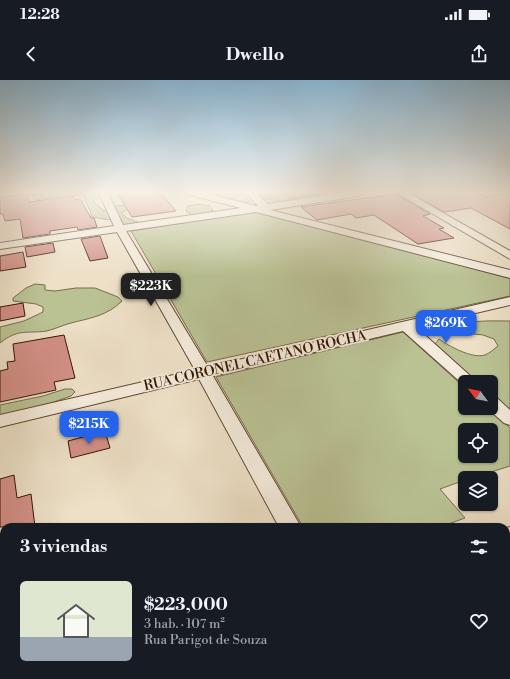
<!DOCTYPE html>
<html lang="es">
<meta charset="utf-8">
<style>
:root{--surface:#171b24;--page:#20242c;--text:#f1f3f6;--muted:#9ea1a6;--accent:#2563eb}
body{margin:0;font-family:"Libre Bodoni",serif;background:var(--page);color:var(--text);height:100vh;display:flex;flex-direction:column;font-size:15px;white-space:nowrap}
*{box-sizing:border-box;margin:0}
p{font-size:13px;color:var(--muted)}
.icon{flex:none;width:22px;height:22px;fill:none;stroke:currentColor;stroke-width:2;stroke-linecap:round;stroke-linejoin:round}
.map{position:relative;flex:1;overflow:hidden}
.details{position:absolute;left:0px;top:443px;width:510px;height:156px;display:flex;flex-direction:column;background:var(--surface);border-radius:12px 12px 0 0;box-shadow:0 1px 3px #0004}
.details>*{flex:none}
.needle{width:26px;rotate:302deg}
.buttons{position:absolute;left:458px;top:295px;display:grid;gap:8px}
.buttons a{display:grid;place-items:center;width:40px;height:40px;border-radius:6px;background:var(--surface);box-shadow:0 1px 3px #0004;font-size:20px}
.price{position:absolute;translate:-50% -34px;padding:0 9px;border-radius:8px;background:var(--accent);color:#fff;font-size:13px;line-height:26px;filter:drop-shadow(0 1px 2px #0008)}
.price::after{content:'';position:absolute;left:50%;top:24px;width:12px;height:9px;margin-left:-6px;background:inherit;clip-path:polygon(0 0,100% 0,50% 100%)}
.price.current{background:#222;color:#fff}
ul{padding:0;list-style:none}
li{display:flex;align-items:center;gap:12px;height:100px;padding:0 20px}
li span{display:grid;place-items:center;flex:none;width:112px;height:80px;border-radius:6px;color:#555}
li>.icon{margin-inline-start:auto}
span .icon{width:48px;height:48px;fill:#fffc;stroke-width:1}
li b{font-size:17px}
h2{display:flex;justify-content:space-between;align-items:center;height:48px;padding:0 20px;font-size:17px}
.status{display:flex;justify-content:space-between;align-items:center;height:28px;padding:0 20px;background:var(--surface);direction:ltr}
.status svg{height:11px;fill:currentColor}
header{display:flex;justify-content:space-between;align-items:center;height:52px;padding:0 20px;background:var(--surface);font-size:18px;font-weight:700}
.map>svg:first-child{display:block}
.green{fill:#bac294;stroke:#786c4c;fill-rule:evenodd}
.building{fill:#d39087;stroke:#361603}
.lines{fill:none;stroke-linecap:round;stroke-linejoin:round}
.lane-casing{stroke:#644834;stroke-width:2}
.street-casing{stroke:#644834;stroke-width:2}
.lane{fill:#f3ebdb;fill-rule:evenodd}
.street{fill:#f3ebdb;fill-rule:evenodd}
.labels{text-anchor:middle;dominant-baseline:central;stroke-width:3.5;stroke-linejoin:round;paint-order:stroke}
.street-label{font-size:14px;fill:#361603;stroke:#f3ebdb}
</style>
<div class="status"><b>12:28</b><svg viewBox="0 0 49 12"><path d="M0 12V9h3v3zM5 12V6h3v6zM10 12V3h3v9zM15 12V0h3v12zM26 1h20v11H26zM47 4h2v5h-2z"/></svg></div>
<header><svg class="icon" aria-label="back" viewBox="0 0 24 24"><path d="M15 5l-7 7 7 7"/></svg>Dwello<svg class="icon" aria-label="share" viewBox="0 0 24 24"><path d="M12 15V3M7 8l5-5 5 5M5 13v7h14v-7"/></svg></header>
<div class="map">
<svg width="510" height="599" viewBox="0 0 510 599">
<rect width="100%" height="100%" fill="#ede0c7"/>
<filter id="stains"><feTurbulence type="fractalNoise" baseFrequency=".005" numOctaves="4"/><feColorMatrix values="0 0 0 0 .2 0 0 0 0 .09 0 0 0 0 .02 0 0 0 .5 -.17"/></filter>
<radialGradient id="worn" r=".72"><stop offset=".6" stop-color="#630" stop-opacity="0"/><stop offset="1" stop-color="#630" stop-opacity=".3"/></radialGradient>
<g class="green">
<path d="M 30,113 L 103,113 L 102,116 L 93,121 L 104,131 C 111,125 123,124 132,127 L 121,133 L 127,138 L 140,143 L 125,147 L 117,141 L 92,137 C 90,129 86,124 85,117 C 69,111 52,118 35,120 Z"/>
<polygon points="200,113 245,114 248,115 246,119 252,122 245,122"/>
<path d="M 271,113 L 279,113 L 294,118 C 281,124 269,120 256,115 L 271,115 Z"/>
<polygon points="198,124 210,126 213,131 211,132 192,135 186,131 188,126"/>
<polygon points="258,131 510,194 510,216 207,282 131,151"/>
<path d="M 35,204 L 45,205 L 45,210 L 55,211 L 76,208 L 95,208 L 118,217 L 122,221 C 107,236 90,238 71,243 C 63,245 55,249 47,251 C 26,254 19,248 0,263 L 0,247 L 24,241 L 43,232 L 43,227 L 36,224 L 13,221 L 13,218 L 26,208 Z"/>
<path d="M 510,241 L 510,332 L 491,315 L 491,302 L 477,302 L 435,264 L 439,259 C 449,266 472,279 485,275 C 490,273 494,269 498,266 L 494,259 L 483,255 L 446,251 C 465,239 489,241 510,241 Z"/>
<path d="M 403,252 L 465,308 L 465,328 L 488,328 L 510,348 L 510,386 L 472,398 L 465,398 L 465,400 L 440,409 L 465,438 L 440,447 L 303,447 L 216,297 ZM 465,350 L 491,350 L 491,376 L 465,376 Z"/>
<polygon points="65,309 72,309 75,312 71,316 51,323 0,336 0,325 43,316"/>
<polygon points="253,595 303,595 305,599 254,599"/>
</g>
<g class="building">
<polygon points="117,113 161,113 176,131 132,137"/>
<polygon points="284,113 329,113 291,119"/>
<polygon points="411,113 480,113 487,117 510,113 510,149 471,128 444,132"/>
<polygon points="27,114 29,122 73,116 75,120 80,119 91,138 94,138 97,147 78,150 77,147 50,151 50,154 23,158 20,139 5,141 3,134 0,134 0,117"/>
<polygon points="396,114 430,134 423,136 444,148 439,149 454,158 418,164 374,135 356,138 351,134 317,140 301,127"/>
<polygon points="100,156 108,178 90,181 81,159"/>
<polygon points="53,163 55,172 27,177 25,167"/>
<polygon points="23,172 26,187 0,191 0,176"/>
<polygon points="23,223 25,236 0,241 0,227"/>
<polygon points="64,255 75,298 54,302 56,310 0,322 0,291 8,289 7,282 15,281 13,264"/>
<polygon points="105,351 110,368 71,378 68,361"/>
<polygon points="14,395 17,418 31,414 35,447 0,447 0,399"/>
</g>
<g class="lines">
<defs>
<g id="lane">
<polygon points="510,447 510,455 506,456 506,448"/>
<polygon points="510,577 510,599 501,599 499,595 506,595 506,579"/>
</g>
<g id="street">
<polygon points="99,113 108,113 123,145 241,128 189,115 188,113 204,113 256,126 258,126 246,113 256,113 268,124 340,113 363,113 359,116 270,130 510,190 510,198 256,132 126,151 208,287 510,217 510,225 416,247 477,302 465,302 465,306 403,251 213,296 301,447 279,447 199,299 0,347 0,335 195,290 117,152 0,169 0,163 114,146"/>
<polygon points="397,113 408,113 510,171 510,179"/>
<polygon points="491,317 497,318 510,330 510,345 504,343 487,328 491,328"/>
<polygon points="359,595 387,595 388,599 360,599"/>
</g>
</defs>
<use href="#lane" class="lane-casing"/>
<use href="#street" class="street-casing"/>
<use href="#lane" class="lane"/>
<use href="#street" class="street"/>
</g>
<linearGradient id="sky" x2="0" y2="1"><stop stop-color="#89b7d6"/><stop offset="0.57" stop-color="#f7f1e6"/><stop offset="1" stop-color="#f7f1e6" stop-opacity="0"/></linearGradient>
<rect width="510" height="197" fill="url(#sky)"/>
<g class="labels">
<g class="street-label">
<text transform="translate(255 281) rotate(-13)">RUA CORONEL CAETANO ROCHA</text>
</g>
</g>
<rect width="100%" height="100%" filter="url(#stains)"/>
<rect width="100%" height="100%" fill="url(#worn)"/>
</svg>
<div class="buttons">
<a><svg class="needle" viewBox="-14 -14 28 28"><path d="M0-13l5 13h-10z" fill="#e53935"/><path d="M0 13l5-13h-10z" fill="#9ea1a6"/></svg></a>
<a><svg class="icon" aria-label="locate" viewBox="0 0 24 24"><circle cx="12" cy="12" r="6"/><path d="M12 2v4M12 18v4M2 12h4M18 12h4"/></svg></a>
<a><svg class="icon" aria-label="layers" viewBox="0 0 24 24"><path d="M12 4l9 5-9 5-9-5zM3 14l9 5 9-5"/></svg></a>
</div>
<b class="price current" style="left:151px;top:227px">$223K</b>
<b class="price" style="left:446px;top:264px">$269K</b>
<b class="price" style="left:89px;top:365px">$215K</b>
<section class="details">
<h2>3 viviendas<svg class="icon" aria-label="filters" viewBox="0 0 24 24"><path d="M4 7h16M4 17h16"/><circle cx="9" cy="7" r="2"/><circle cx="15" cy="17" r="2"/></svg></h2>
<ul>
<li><span style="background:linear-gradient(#dfe7d0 70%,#9aa5b1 0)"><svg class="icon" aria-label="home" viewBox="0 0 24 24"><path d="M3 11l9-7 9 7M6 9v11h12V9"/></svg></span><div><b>$223,000</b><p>3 hab. · 107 m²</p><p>Rua Parigot de Souza</p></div><svg class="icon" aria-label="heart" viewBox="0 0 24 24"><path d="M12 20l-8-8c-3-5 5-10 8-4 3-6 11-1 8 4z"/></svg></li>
</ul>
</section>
</div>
